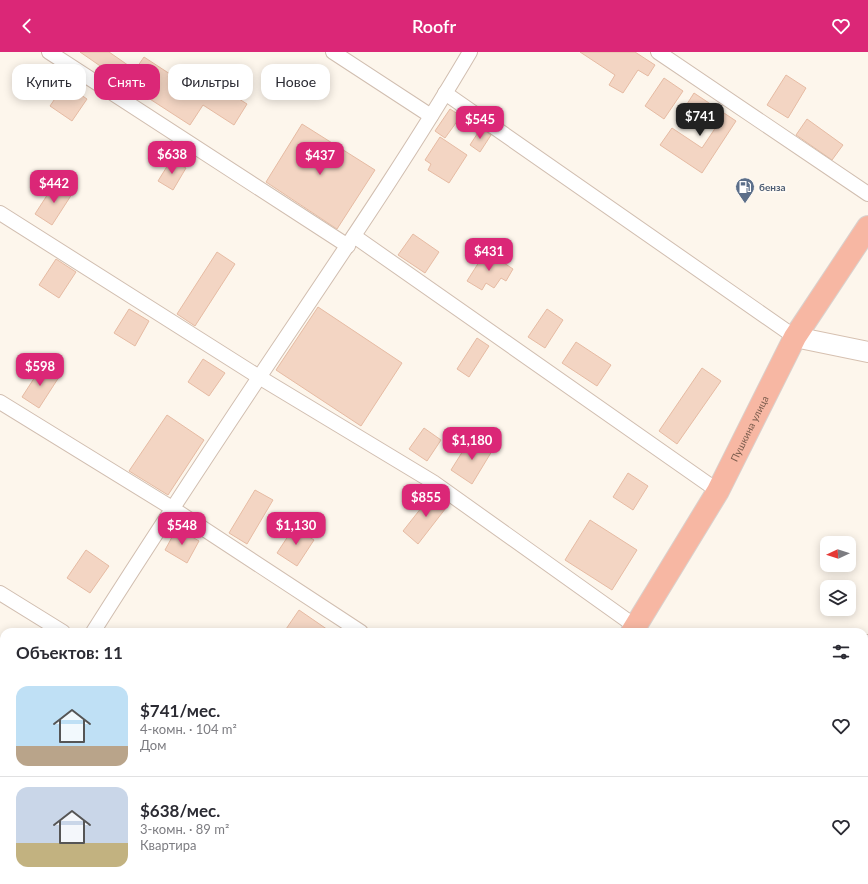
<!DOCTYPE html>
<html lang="ru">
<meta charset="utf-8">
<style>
:root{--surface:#fff;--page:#f2f2f3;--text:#2b2b33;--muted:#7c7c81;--line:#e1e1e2;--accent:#db2777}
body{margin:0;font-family:Lato,sans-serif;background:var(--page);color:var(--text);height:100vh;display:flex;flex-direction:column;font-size:15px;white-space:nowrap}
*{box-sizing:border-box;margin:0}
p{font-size:13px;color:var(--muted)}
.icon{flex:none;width:22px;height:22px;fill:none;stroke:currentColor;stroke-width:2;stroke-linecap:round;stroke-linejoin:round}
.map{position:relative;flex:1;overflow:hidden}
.sheet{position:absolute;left:0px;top:576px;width:868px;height:256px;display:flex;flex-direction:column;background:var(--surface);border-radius:12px 12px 0 0;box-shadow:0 2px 10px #0003}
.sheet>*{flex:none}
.guide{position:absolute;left:12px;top:12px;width:400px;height:36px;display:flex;gap:8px}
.needle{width:26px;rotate:266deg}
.tools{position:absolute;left:820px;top:484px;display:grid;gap:8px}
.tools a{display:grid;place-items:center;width:36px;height:36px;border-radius:8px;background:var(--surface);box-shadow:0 2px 10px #0003;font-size:20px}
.price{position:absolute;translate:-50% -34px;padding:0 9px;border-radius:8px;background:var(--accent);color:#fff;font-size:13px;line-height:26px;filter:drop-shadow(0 1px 2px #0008)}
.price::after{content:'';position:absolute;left:50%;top:24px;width:12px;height:9px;margin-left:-6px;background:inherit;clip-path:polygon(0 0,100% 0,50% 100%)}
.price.on{background:#222;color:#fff}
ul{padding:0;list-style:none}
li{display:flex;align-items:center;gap:12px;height:100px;padding:0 16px}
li+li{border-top:1px solid var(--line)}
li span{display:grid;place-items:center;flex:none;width:112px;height:80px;border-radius:12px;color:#555}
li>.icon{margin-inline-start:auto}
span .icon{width:48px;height:48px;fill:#fffc;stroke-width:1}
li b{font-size:17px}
h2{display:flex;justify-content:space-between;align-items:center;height:48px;padding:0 16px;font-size:17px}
.pill{padding:0 14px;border-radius:12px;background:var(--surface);box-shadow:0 2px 10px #0003;font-size:14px;line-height:36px}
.pill.on{background:var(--accent);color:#fff}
header{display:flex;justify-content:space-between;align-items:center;height:52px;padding:0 16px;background:var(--accent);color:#fff;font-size:18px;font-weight:600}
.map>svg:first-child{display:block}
.building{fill:#f3d5c3;stroke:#e6bba3}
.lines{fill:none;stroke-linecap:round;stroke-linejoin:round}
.street-casing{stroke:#d1beb0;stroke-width:16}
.secondary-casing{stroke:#d6c0b0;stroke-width:22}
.highway-casing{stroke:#dad1cd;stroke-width:24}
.street{stroke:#fff;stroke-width:14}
.secondary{stroke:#fff;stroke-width:20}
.highway{stroke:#f7b7a3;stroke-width:22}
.labels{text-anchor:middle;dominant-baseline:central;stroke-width:4;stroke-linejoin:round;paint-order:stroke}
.service-label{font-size:10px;font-weight:bold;fill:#4e5e75;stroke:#fffaf3;text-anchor:start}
.street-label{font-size:10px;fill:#7a5c4d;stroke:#fffaf3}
</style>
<header><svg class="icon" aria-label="back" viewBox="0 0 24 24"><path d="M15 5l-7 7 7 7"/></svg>Roofr<svg class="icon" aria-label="heart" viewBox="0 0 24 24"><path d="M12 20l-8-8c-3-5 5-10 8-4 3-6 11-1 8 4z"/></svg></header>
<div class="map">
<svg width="868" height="832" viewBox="0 0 868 832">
<rect width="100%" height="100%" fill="#fdf6ec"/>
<g class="building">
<polygon points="80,0 109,0 135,18 144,5 170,22 168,25 189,39 195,30 217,44 222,36 247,52 234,73 203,53 190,73 122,29"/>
<polygon points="580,0 635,0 655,13 648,24 638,18 623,41 609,33 615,23"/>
<polygon points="786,23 806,36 788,66 767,53"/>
<polygon points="664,26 683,39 664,67 645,54"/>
<polygon points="65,32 87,47 72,69 50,54"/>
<polygon points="694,41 736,69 702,121 660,93 672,76 702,96 718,72 687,52"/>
<polygon points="450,57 461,64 445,86 435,79"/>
<polygon points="807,67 843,93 832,108 796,83"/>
<polygon points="302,72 375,118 337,177 266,130"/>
<polygon points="481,76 491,83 480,100 470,93"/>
<polygon points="440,85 467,103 449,131 428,118 431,112 425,108"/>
<polygon points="171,108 186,116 173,138 158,129"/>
<polygon points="55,131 72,142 52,173 35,162"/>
<polygon points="413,182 439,200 425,221 398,203"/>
<polygon points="486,199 513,217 506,229 501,226 494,236 486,231 482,238 467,229"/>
<polygon points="217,200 235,212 195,274 177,262"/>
<polygon points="56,207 76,220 59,246 39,233"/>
<polygon points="318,255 402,311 361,374 276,318"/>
<polygon points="129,257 149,269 135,294 114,281"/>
<polygon points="547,257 563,268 545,296 528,285"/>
<polygon points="477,286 489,294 469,325 457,317"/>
<polygon points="576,290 611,313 597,334 562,311"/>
<polygon points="203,307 225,321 209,344 188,330"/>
<polygon points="42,314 59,325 39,356 22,345"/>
<polygon points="702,316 721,329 677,392 659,379"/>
<polygon points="167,363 204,388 168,443 129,419"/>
<polygon points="424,376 441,388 427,409 409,397"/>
<polygon points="471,386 492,399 472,432 451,418"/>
<polygon points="628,421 648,434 633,458 613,445"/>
<polygon points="255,438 273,448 247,492 229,481"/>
<polygon points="433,441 449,452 418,492 403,479"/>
<polygon points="590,468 637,498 612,538 565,508"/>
<polygon points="294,475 314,488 297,514 277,501"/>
<polygon points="177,476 199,489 187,511 165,498"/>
<polygon points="86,498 109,514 90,541 67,526"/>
<polygon points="299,558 331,580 284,580"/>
</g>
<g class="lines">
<defs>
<g id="street">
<polyline points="49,0 348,194"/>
<polyline points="333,0 431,64"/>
<polyline points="658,0 868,142"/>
<polyline points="445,41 795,285"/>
<polyline points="0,161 259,325 433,430 635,574"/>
<polyline points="354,184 718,439"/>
<polyline points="0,350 172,456 361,580"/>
<polyline points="0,541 63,580"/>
<path d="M 93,580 C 147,495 202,411 258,327 C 330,219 404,112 470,0"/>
<polyline points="864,591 868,590"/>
<polyline points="0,719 4,713"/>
<polyline points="864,752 868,752"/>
<polyline points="449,828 456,832"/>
<polyline points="336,832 379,828"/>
</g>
<polyline id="secondary" points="795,285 868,300"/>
<g id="highway">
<path id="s1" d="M 632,580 L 718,439 L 795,285 L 868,175"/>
<polyline points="487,832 489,828"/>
</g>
</defs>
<use href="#street" class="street-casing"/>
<use href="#secondary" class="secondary-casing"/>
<use href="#highway" class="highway-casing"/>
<use href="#street" class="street"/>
<use href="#secondary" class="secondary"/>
<use href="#highway" class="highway"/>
</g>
<defs>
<symbol id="fuel-pin" viewBox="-11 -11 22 30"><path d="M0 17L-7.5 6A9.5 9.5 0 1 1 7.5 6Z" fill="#5c6f8a" stroke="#fffaf3"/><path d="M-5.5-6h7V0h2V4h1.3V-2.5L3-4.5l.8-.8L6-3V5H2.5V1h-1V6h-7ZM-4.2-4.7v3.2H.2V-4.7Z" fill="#fff"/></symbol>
</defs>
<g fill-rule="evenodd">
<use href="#fuel-pin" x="734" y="124" width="22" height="30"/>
</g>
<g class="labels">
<g class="service-label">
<text x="759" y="135">бенза</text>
</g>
<g class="street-label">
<text stroke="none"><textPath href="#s1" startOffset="235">Пушкина улица</textPath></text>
</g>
</g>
</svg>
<div class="tools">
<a><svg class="needle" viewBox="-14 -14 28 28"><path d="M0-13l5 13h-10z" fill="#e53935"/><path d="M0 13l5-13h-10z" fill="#7c7c81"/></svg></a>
<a><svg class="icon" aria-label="layers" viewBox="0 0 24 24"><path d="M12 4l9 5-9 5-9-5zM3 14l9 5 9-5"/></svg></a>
</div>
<b class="price on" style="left:700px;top:85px">$741</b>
<b class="price" style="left:480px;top:88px">$545</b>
<b class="price" style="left:172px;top:123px">$638</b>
<b class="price" style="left:320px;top:124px">$437</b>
<b class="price" style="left:54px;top:152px">$442</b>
<b class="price" style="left:489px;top:220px">$431</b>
<b class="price" style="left:40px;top:335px">$598</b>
<b class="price" style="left:472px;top:409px">$1,180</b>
<b class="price" style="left:426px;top:466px">$855</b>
<b class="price" style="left:182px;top:494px">$548</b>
<b class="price" style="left:296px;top:494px">$1,130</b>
<div class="guide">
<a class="pill">Купить</a>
<a class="pill on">Снять</a>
<a class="pill">Фильтры</a>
<a class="pill">Новое</a>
</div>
<section class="sheet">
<h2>Объектов: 11<svg class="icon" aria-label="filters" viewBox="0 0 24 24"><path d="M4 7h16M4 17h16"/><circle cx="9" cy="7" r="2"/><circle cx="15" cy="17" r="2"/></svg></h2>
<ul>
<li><span style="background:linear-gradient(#bfe0f5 75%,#b9a48a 0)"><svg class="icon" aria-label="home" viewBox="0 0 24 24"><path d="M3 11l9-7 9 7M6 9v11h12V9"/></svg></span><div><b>$741/мес.</b><p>4-комн. · 104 m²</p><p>Дом</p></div><svg class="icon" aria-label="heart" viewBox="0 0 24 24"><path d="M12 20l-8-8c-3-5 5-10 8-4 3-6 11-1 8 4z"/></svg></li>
<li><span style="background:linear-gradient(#c9d6e8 70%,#c2b280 0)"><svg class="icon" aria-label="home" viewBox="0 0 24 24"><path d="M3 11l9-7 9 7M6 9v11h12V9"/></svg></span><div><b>$638/мес.</b><p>3-комн. · 89 m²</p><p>Квартира</p></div><svg class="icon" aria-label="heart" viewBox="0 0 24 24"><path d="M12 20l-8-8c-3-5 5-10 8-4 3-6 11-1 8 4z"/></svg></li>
</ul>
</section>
</div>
